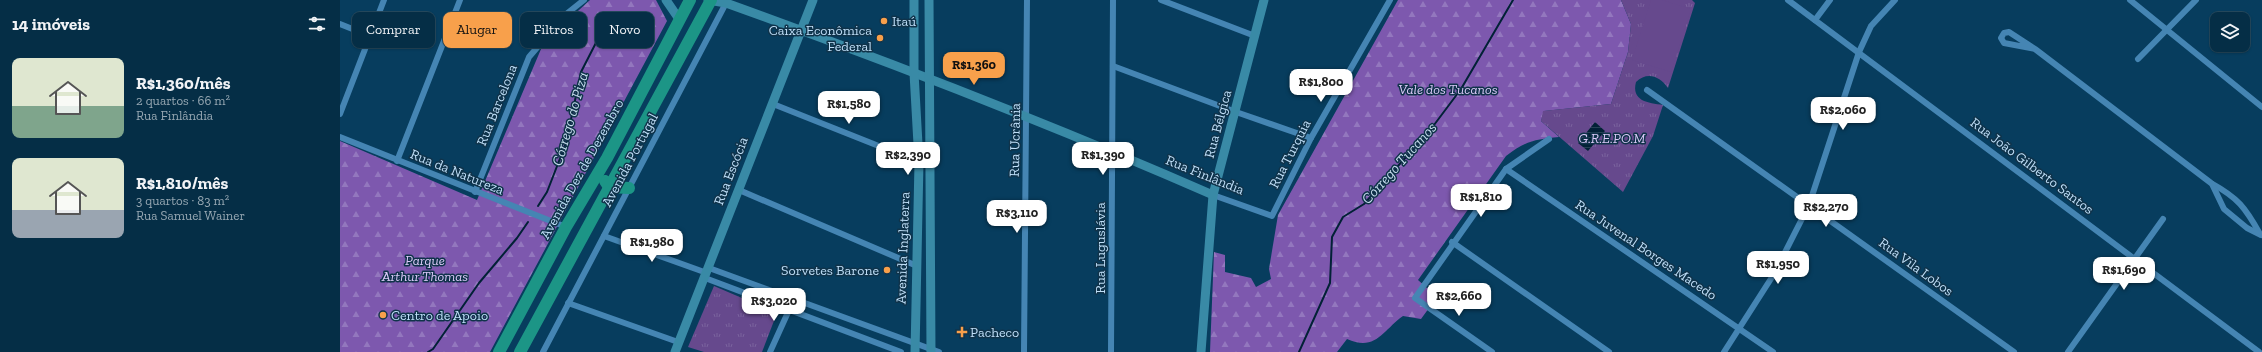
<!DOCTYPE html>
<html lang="pt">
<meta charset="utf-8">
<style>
:root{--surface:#052e46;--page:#133a51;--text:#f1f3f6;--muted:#97a8b3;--line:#264a5f;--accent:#f8a04b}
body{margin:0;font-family:"Zilla Slab",serif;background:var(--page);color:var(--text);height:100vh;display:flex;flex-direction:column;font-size:15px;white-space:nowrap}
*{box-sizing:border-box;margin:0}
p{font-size:13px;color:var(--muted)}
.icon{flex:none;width:22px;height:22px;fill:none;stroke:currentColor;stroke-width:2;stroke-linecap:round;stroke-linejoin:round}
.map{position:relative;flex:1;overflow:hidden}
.drawer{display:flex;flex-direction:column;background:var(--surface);width:340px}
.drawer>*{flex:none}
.hud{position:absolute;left:12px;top:12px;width:380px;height:36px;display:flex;gap:8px}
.fabs{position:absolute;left:1870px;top:12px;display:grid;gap:8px}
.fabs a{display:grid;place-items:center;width:40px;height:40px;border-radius:8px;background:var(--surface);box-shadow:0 1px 3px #0004,0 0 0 1px var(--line);font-size:20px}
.price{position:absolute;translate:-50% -34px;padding:0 9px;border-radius:8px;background:#fff;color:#222;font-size:13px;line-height:26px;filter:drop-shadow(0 1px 2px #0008)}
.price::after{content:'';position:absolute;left:50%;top:24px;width:12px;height:9px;margin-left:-6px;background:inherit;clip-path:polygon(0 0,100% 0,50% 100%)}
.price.current{background:var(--accent);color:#111}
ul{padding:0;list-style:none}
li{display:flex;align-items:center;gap:12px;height:100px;padding:0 12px}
li span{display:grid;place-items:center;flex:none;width:112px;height:80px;border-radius:8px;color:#555}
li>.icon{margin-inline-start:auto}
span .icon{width:48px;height:48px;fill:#fffc;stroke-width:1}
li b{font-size:17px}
h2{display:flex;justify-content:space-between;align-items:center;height:48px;padding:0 12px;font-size:17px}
.pill{padding:0 14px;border-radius:8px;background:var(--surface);box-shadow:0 1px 3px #0004,0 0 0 1px var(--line);font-size:14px;line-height:36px}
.pill.current{background:var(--accent);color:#111}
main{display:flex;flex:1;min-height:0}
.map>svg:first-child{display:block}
.forest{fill:url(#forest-firs)}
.park{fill:url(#park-tufts)}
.pitch{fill:#66498d}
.water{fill:url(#water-rules)}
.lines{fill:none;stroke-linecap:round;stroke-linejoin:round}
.stream{stroke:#022136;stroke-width:2}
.street{stroke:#4585b3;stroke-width:6}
.secondary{stroke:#398aa6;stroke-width:9}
.highway{stroke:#1c9586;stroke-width:12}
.poi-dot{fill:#f8a04b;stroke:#10334a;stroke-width:1.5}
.labels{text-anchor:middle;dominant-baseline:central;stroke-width:3;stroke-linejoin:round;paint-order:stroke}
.poi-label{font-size:14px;fill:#bfdff8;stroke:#10334a;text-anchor:start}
.park-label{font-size:14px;font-style:italic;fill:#dccaf9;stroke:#10334a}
.street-label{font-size:14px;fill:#bfdff8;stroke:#10334a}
.water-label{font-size:15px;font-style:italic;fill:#c7ddee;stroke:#10334a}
</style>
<main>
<section class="drawer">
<h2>14 imóveis<svg class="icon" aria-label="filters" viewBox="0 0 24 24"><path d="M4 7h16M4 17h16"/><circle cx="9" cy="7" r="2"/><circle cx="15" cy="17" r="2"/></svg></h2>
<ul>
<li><span style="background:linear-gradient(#dfe7d0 60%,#7fa58c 0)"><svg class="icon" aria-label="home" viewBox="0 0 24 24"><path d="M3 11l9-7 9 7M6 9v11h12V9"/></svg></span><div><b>R$1,360/mês</b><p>2 quartos · 66 m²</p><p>Rua Finlândia</p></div></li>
<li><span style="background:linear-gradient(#dfe7d0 65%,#9aa5b1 0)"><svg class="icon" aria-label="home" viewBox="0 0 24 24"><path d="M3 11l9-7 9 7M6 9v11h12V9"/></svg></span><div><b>R$1,810/mês</b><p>3 quartos · 83 m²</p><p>Rua Samuel Wainer</p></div></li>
</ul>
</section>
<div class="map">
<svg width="1922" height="352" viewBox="0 0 1922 352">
<defs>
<pattern id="forest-firs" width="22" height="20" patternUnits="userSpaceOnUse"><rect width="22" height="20" fill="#7d58ae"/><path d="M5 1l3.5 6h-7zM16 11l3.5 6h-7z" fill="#9377be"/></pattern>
<pattern id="park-tufts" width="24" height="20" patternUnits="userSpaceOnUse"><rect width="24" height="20" fill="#66498d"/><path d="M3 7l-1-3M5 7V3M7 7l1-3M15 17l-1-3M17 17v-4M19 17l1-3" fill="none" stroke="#7a639e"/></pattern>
<pattern id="water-rules" width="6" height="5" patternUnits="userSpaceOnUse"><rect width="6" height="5" fill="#022136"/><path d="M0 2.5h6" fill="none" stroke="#254154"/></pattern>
</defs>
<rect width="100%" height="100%" fill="#073d5e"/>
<g class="forest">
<polygon points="250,0 316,0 327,21 150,352 0,352 0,141 137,200 204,42"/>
<path d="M 1058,0 L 1281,0 L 1291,24 L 1288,52 L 1271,104 L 1204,111 L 1201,121 L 1219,137 C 1196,139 1185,141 1166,156 L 1078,280 L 1097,297 L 1081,319 L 1063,316 C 1043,330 1036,352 1007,339 L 997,352 L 870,352 L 874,252 L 885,255 L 885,272 L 911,278 L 916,287 L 931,279 L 929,269 L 938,215 Z"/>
</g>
<g class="park">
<path d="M 1281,0 L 1352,0 L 1355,3 L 1328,88 C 1320,76 1307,71 1296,82 C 1291,101 1308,103 1323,105 L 1313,136 L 1283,192 L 1201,121 L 1203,111 L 1271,104 L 1288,52 L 1291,24 Z"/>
<polygon points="374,286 437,313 422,352 364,352 348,347"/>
</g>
<polygon class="pitch" points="1311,0 1322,0 1351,9 1331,72 1292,60"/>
<polygon class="water" points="1255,122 1265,131 1248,151 1238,143"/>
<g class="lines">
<g class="stream">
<polyline points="198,206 207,192 226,143 241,72 262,31"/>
<polyline points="88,352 93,349 139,283 177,238 188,222"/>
<polyline points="959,352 990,283 992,237 1003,217 1024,204 1091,129 1121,89 1173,0"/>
</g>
<g class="street">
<polyline points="821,0 915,36"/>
<polyline points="1448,0 1919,352"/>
<polyline points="1790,0 1922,107"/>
<polyline points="1475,20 1490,0"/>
<polyline points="0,24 30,36"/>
<path d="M 1695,49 L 1664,43 L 1661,38 L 1664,33 L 1669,32 L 1695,49 L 1871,183 C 1898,198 1905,207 1920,234"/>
<polyline points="1798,59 1856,0"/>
<polyline points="773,66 896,112 971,138"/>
<polyline points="1307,90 1674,352"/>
<polyline points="433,104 579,162"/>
<polyline points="0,114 44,0"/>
<polyline points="0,137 226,227"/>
<polyline points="57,161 120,0"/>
<polyline points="1166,169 1433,352"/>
<polyline points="1872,184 1884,209 1907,228 1921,235"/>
<polyline points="399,190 577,266"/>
<polyline points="135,192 189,57 225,15 244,0"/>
<polyline points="873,195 932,216 971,138 1050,0"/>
<polyline points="264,236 367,273"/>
<polyline points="1112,242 1269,352"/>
<polyline points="369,268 599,352"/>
<polyline points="365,278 561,352"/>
<polyline points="228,303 338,342"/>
<polyline points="203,352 387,1"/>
<polyline points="430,352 454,299"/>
<polyline points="684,352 687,0"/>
<polyline points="771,352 773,0"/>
<polyline points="1152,352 1075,298 1166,169 1209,139"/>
<polyline points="1384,352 1434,274 1469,205 1519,52 1531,26 1555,0"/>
<polyline points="1728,352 1823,219"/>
</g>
<g class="secondary">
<polyline points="326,0 339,19"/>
<path d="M 368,0 L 386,3 C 550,62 713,125 873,195"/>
<polyline points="574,0 574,73 579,162 575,352"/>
<polyline points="589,0 591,352"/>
<polyline points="335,352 473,0"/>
<polyline points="861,352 873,195 924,0"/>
</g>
<g class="highway">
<polyline points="265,181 269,187 289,188"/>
<polyline points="159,352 226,227 267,158 350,0"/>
<polyline points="180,352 371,0"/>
</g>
</g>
<g class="poi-dot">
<circle cx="544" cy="21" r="4"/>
<circle cx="540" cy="38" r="4"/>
<circle cx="547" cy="270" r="4"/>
<circle cx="43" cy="315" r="4"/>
<path d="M620 326h4v4h4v4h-4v4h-4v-4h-4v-4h4z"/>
</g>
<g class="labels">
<g class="poi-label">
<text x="552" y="21">Itaú</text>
<text x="532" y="30" text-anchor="end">Caixa Econômica<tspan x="532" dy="16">Federal</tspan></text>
<text x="539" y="270" text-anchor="end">Sorvetes Barone</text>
<text x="51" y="315">Centro de Apoio</text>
<text x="630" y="332">Pacheco</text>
</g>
<g class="park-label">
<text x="1108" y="89">Vale dos Tucanos</text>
<text x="1272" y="138">G.R.E.PO.M</text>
<text x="85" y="260">Parque<tspan x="85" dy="16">Arthur Thomas</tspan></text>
</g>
<g class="street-label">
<text transform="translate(157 105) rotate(-68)">Rua Barcelona</text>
<text transform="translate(878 124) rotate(-75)">Rua Bélgica</text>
<text transform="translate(675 140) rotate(-89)">Rua Ucrânia</text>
<text transform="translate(950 154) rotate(-63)">Rua Turquia</text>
<text transform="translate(290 160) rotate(-62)">Avenida Portugal</text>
<text transform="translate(1692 166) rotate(37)">Rua João Gilberto Santos</text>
<text transform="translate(242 169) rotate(-61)">Avenida Dez de Dezembro</text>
<text transform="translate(391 171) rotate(-69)">Rua Escócia</text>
<text transform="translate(117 172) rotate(22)">Rua da Natureza</text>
<text transform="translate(865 175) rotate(22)">Rua Finlândia</text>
<text transform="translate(563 248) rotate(-88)">Avenida Inglaterra</text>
<text transform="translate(760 248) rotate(-90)">Rua Luguslávia</text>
<text transform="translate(1306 250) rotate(34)">Rua Juvenal Borges Macedo</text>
<text transform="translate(1576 267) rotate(36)">Rua Vila Lobos</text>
</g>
<g class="water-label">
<text transform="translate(230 119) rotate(-74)">Córrego do Piza</text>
<text transform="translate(1059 163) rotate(-48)">Córrego Tucanos</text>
</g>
</g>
</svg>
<div class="fabs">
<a><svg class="icon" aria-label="layers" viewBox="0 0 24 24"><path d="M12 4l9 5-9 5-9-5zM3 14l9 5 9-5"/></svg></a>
</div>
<b class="price current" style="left:634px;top:86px">R$1,360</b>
<b class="price" style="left:981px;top:103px">R$1,800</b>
<b class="price" style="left:509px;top:125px">R$1,580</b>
<b class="price" style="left:1503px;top:131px">R$2,060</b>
<b class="price" style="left:568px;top:176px">R$2,390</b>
<b class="price" style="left:763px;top:176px">R$1,390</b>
<b class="price" style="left:1141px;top:218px">R$1,810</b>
<b class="price" style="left:1486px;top:228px">R$2,270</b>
<b class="price" style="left:677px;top:234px">R$3,110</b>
<b class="price" style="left:312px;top:263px">R$1,980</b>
<b class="price" style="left:1438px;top:285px">R$1,950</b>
<b class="price" style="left:1784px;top:291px">R$1,690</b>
<b class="price" style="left:1119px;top:317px">R$2,660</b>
<b class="price" style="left:434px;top:322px">R$3,020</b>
<div class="hud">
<a class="pill">Comprar</a>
<a class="pill current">Alugar</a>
<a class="pill">Filtros</a>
<a class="pill">Novo</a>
</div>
</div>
</main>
